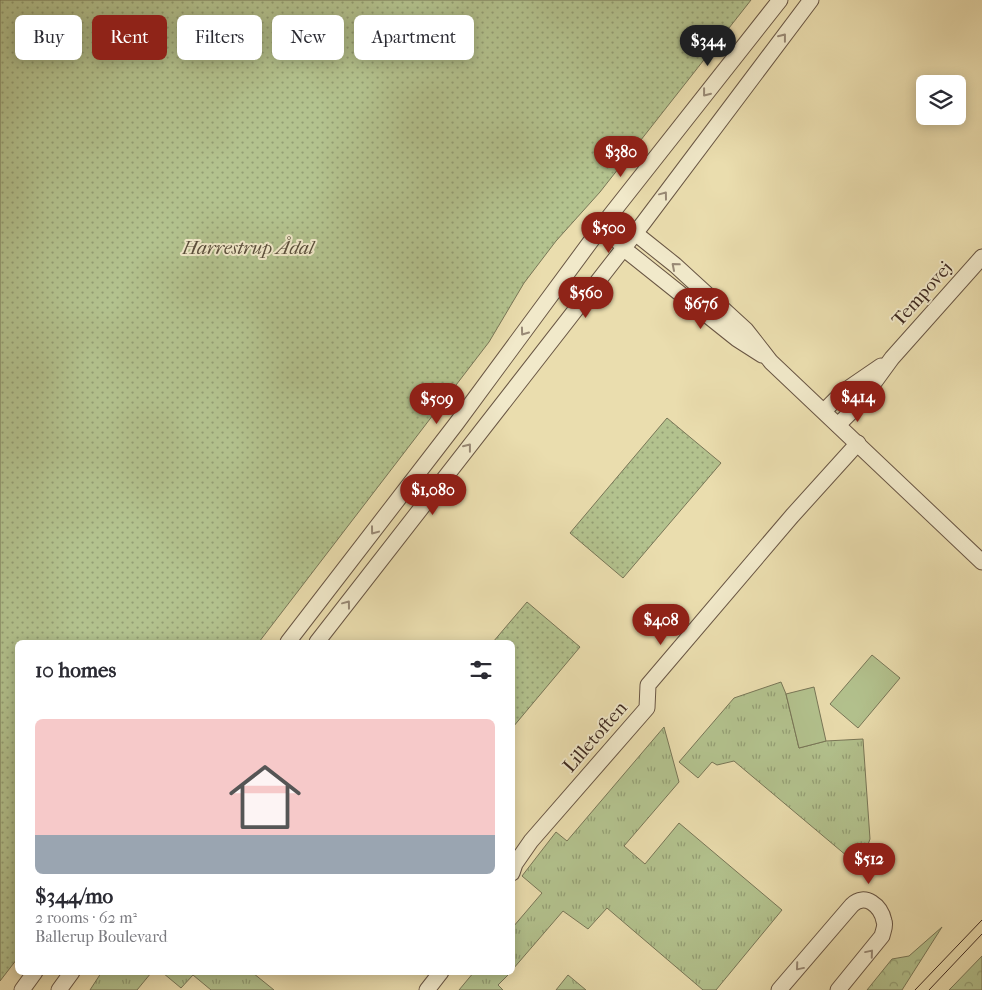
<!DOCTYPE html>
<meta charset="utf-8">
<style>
:root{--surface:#fff;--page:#f2f2f3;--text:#2b2b33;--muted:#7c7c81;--accent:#8f2418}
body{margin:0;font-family:"IM FELL French Canon",serif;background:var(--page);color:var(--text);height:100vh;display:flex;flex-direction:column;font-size:19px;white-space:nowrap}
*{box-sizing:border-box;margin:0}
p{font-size:16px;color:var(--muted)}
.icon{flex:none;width:28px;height:28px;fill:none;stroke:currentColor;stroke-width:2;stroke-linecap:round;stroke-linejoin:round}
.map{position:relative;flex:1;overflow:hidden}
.sheet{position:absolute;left:15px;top:640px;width:500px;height:335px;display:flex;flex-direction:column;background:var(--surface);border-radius:8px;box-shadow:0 2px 12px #0003}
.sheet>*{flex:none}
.banner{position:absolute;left:15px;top:15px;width:500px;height:45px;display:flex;gap:10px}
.fabs{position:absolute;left:916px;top:75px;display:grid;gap:10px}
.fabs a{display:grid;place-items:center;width:50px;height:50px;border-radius:8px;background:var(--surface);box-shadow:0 2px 12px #0003;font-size:25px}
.price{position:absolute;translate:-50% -42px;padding:0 11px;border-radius:18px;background:var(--accent);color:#fff;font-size:16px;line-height:32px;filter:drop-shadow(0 1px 2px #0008)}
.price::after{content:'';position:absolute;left:50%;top:30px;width:15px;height:11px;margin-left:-8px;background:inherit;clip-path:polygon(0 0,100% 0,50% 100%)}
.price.on{background:#222;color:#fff}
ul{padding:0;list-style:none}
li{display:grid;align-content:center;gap:10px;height:265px;padding:0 20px}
li span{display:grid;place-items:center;height:155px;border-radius:8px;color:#555}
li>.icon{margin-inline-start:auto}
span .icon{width:90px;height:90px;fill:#fffc;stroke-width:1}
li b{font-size:21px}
h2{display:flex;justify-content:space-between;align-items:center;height:60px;padding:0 20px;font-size:21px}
.tag{padding:0 18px;border-radius:8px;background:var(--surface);box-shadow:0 2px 12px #0003;font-size:18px;line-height:45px}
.tag.on{background:var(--accent);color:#fff}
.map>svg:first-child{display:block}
.grass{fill:url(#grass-tufts);stroke:#787657}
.forest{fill:url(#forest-crowns);stroke:#787657}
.park{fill:url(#park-dots);stroke:#787657}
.garden{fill:#b3c28e;stroke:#787657}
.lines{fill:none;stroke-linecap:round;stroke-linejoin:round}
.minor-casing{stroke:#695644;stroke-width:17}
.minor{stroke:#f1e9ca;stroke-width:15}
.tram{stroke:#3e2920;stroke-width:1}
.oneway{stroke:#988975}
.labels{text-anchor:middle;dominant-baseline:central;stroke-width:4;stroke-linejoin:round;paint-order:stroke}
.park-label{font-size:19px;font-style:italic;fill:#5b4f3c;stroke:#f1e9ca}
.street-label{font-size:19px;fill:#3e2920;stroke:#f1e9ca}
</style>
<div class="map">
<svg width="982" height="990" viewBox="0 0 982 990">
<defs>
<pattern id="grass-tufts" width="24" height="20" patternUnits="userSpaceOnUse" patternTransform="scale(1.25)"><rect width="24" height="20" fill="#b3c28e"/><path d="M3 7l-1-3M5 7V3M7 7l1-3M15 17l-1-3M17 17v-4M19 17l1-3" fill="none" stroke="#939e74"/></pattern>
<pattern id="forest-crowns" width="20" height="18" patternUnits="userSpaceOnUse" patternTransform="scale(1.25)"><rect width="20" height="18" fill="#b3c28e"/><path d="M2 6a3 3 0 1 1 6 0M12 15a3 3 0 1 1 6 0" fill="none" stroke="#939e74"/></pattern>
<pattern id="park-dots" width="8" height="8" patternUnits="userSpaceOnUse" patternTransform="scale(1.25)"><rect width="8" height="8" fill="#b3c28e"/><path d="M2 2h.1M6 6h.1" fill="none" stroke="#939e74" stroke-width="1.8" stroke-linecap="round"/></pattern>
</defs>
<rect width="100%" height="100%" fill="#eaddae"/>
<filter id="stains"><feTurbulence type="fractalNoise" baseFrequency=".004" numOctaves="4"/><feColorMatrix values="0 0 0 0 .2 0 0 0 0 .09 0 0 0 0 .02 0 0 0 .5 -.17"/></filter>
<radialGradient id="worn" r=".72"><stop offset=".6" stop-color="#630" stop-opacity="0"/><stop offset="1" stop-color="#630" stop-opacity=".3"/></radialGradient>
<g class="grass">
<polygon points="781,682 786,694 799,748 826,741 863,739 870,839 860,867 734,761 717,765 712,762 698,778 679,762 734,698"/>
<polygon points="664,727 679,782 624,846 645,864 679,823 782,910 716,990 703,990 607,908 588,929 563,911 513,969 513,927 542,893 522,876 556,832 567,841"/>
<polygon points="474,972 510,972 510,973 498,985 503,990 459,990"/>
<polygon points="101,973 101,972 151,973 137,990 90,990"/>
<polygon points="163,973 253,973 274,990 211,990 193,975 181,988"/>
<polygon points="568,975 586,990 556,990"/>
</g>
<g class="forest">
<polygon points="942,927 902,990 867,990 892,959 909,956"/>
<polygon points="982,956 982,990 949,990 953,986"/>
</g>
<g class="park">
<polygon points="0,0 751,0 600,192 556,241 524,283 489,342 259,642 18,642 17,959 0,981"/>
<polygon points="667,418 721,463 623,578 570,533"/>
<polygon points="527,602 580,647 513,727 512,642 493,642"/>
</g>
<g class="garden">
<polygon points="872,655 900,678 858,728 830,704"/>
<polygon points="814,687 826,741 799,748 786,694"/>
</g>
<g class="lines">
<defs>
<g id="minor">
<polyline points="605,222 635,233 675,265 746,330 771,362 982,562"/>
<polyline points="618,241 623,248 737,339 762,355"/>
<polyline points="824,411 843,392 881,366"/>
<polyline points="838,425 857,406 892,358 982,257"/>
<polyline points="288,642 456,424 605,222 780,0"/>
<polyline points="317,642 644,222 811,0"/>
<polyline points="512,873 515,864 531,841 647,708 648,685 792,516 858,443"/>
<polyline points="22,990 35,972"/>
<polyline points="59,990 72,972"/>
<polyline points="427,990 441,972"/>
<path d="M 779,990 L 852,905 C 865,892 881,906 884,921 C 886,926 883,931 882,936 L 838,990"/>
</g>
</defs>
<use href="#minor" class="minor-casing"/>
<use href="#minor" class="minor"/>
<g class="tram">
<polyline points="915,990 982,920"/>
<polyline points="929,990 982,934"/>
</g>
</g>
<defs><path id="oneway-chevron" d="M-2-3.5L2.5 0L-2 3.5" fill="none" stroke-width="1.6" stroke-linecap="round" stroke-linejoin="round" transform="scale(1.25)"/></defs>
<g class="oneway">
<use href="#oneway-chevron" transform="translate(783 37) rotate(-52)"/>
<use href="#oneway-chevron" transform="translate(706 93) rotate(128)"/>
<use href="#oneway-chevron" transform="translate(664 195) rotate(-53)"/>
<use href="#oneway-chevron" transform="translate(675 266) rotate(-139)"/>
<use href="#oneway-chevron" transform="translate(524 332) rotate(126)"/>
<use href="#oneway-chevron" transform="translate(468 447) rotate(-52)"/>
<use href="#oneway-chevron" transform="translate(374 531) rotate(127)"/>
<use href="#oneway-chevron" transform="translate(347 604) rotate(-53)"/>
<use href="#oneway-chevron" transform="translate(870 953) rotate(-50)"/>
<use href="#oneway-chevron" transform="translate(799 967) rotate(130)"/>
</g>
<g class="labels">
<g class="park-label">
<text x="248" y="248">Harrestrup Ådal</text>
</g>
<g class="street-label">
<text transform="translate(922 294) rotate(-48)">Tempovej</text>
<text transform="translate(595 737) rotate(-49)">Lilletoften</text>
</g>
</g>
<rect width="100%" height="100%" filter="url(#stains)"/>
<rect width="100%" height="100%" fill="url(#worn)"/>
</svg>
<div class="fabs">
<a><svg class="icon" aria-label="layers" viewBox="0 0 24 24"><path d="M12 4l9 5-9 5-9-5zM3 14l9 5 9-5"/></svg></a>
</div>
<b class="price on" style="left:708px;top:67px">$344</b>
<b class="price" style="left:621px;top:178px">$380</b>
<b class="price" style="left:609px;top:254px">$500</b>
<b class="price" style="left:586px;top:319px">$560</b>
<b class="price" style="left:701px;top:330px">$676</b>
<b class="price" style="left:858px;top:423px">$414</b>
<b class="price" style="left:437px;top:425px">$509</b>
<b class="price" style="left:433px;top:516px">$1,080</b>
<b class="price" style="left:661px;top:646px">$408</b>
<b class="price" style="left:869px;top:885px">$512</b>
<div class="banner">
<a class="tag">Buy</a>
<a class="tag on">Rent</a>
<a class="tag">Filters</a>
<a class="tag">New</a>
<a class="tag">Apartment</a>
</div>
<section class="sheet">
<h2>10 homes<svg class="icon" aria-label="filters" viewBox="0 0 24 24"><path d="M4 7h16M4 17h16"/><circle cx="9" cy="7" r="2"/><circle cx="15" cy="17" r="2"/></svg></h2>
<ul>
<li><span style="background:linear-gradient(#f6c9c9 75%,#9aa5b1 0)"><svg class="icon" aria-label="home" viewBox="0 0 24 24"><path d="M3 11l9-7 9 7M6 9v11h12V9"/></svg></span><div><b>$344/mo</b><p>2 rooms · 62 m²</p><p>Ballerup Boulevard</p></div></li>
</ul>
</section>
</div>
